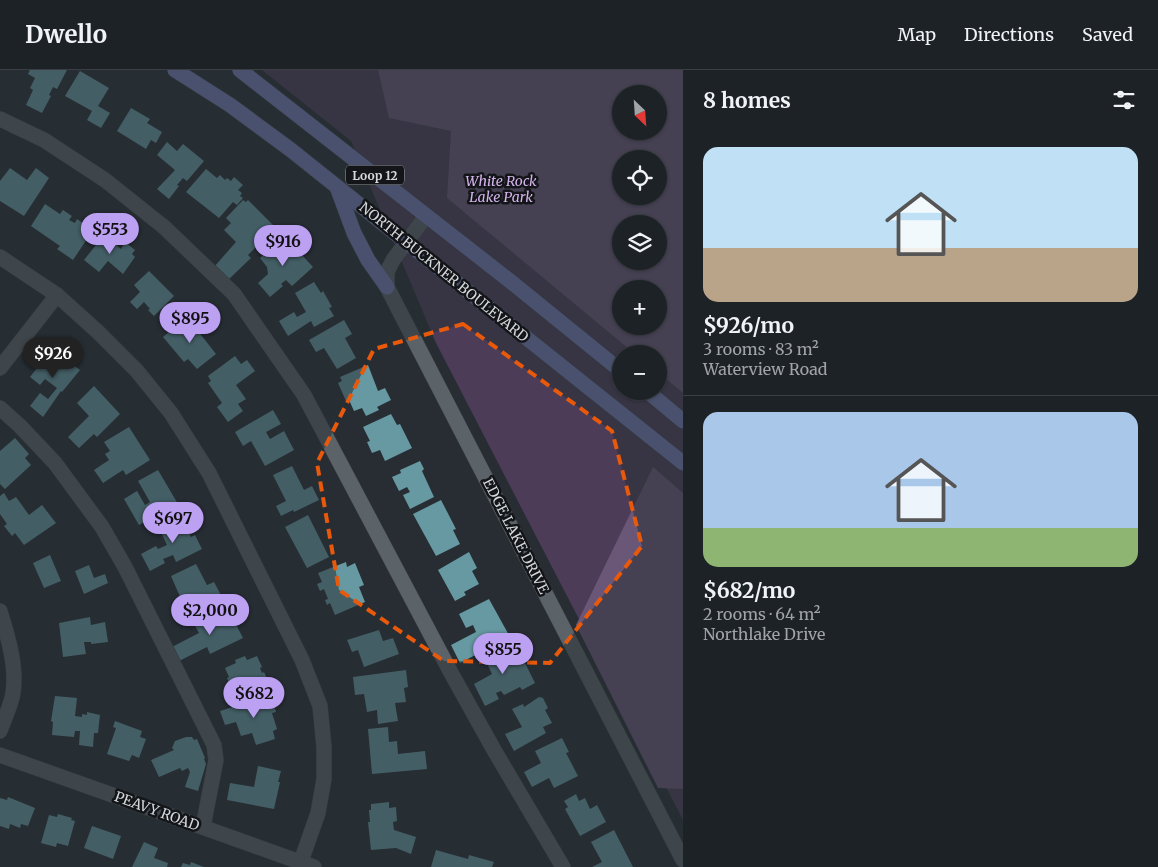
<!DOCTYPE html>
<meta charset="utf-8">
<style>
:root{--surface:#1d2226;--page:#2a2f32;--text:#f1f3f6;--muted:#a0a4a7;--line:#3b3f43;--accent:#bca0f2}
body{margin:0;font-family:Merriweather,serif;background:var(--page);color:var(--text);height:100vh;display:flex;flex-direction:column;font-size:19px;white-space:nowrap}
*{box-sizing:border-box;margin:0}
p{font-size:16px;color:var(--muted)}
.icon{flex:none;width:28px;height:28px;fill:none;stroke:currentColor;stroke-width:2;stroke-linecap:round;stroke-linejoin:round}
.map{position:relative;flex:1;overflow:hidden}
.panel{display:flex;flex-direction:column;background:var(--surface);width:475px}
.panel>*{flex:none}
.needle{width:32px;rotate:155deg}
.controls{position:absolute;left:612px;top:15px;display:grid;gap:10px}
.controls a{display:grid;place-items:center;width:55px;height:55px;border-radius:50%;background:var(--surface);box-shadow:0 1px 4px #0004,0 0 0 1px var(--line);font-size:25px}
.price{position:absolute;translate:-50% -42px;padding:0 11px;border-radius:18px;background:var(--accent);color:#111;font-size:16px;line-height:32px;filter:drop-shadow(0 1px 2px #0008)}
.price::after{content:'';position:absolute;left:50%;top:30px;width:15px;height:11px;margin-left:-8px;background:inherit;clip-path:polygon(0 0,100% 0,50% 100%)}
.price.active{background:#222;color:#fff}
ul{padding:0;list-style:none}
li{display:grid;align-content:center;gap:10px;height:265px;padding:0 20px}
li+li{border-top:1px solid var(--line)}
li span{display:grid;place-items:center;height:155px;border-radius:15px;color:#555}
li>.icon{margin-inline-start:auto}
span .icon{width:90px;height:90px;fill:#fffc;stroke-width:1}
li b{font-size:21px}
h2{display:flex;justify-content:space-between;align-items:center;height:60px;padding:0 20px;font-size:21px}
header{display:flex;align-items:center;gap:30px;box-sizing:border-box;height:70px;padding:0 25px;background:var(--surface);border-bottom:1px solid var(--line)}
header strong{font-size:24px}
nav{display:flex;gap:28px;margin-inline-start:auto;font-size:18px}
main{display:flex;flex:1;min-height:0}
.map>svg:first-child{display:block}
.green{fill:#4c3c57;fill-rule:evenodd}
.forest{fill:#6a5778;fill-rule:evenodd}
.building{fill:#6699a2}
.lines{fill:none;stroke-linecap:round;stroke-linejoin:round}
.minor-casing{stroke:#43484c;stroke-width:16}
.major-casing{stroke:#43484c;stroke-width:16}
.minor{stroke:#5c6368;stroke-width:15}
.major{stroke:#737db7;stroke-width:15}
.marked{fill:none;stroke:#e8590c;stroke-width:4;stroke-dasharray:10 6;stroke-linejoin:round}
.labels{text-anchor:middle;dominant-baseline:central;stroke-width:5;stroke-linejoin:round;paint-order:stroke}
.shield{fill:#131518;stroke:#9a9ea0;stroke-width:1}
.shield-label{font-size:12px;font-weight:bold;fill:#d4d8db}
.park-label{font-size:14px;font-style:italic;fill:#d4b3ec;stroke:#131518}
.street-label{font-size:14px;fill:#d4d8db;stroke:#131518}
</style>
<header>
<strong>Dwello</strong>
<nav><a>Map</a><a>Directions</a><a>Saved</a></nav>
</header>
<main>
<div class="map">
<svg width="683" height="797" viewBox="0 0 683 797">
<rect width="100%" height="100%" fill="#272d33"/>
<path class="green" d="M 262,0 L 683,0 L 683,750 L 436,273 L 351,71 ZM 621,24 L 659,24 L 659,61 L 621,61 ZM 621,89 L 659,89 L 659,126 L 621,126 ZM 621,154 L 659,154 L 659,191 L 621,191 ZM 621,219 L 659,219 L 659,256 L 621,256 ZM 621,284 L 659,284 L 659,321 L 621,321 Z"/>
<g class="forest">
<path d="M 378,0 L 683,0 L 683,323 L 659,303 L 659,284 L 635,284 L 447,128 L 451,61 L 389,48 ZM 621,24 L 659,24 L 659,61 L 621,61 ZM 621,89 L 659,89 L 659,126 L 621,126 ZM 621,154 L 659,154 L 659,191 L 621,191 ZM 621,219 L 659,219 L 659,256 L 621,256 Z"/>
<polygon points="653,397 683,423 683,719 658,718 576,555"/>
</g>
<g class="building">
<polygon points="30,0 67,0 57,19 53,17 49,25 51,26 42,43 26,35 33,20 30,18 35,8 28,4"/>
<polygon points="80,1 109,18 98,36 110,43 101,58 87,50 92,41 65,26"/>
<polygon points="131,38 150,49 147,53 162,62 156,73 151,70 146,79 117,61"/>
<polygon points="167,72 177,81 183,74 204,91 187,111 183,108 177,115 179,116 169,129 157,119 175,100 157,85"/>
<polygon points="10,98 27,110 36,98 49,108 24,146 0,131 0,111"/>
<polygon points="206,99 217,108 220,105 225,110 227,108 231,111 234,107 243,115 238,120 242,123 240,126 243,128 237,135 233,132 219,148 186,122"/>
<polygon points="243,130 246,132 248,130 275,157 269,164 271,166 262,175 260,173 248,185 251,188 228,210 214,197 236,172 224,160 231,153 226,148"/>
<polygon points="45,134 60,144 63,140 72,146 69,150 75,153 77,149 93,160 73,190 57,179 60,176 31,156"/>
<polygon points="104,165 121,179 125,172 135,180 132,184 135,187 123,204 108,191 99,202 84,190"/>
<polygon points="283,168 299,187 302,185 313,197 292,216 286,210 281,214 283,216 270,227 258,213 268,204 267,197 260,188"/>
<polygon points="149,201 174,226 154,246 148,240 150,239 144,232 137,239 130,232 140,222 134,215"/>
<polygon points="314,212 321,223 323,221 332,237 329,238 334,246 314,257 311,251 288,266 279,251 294,242 297,247 306,242 295,223"/>
<polygon points="187,247 216,284 197,299 188,289 184,292 163,267"/>
<polygon points="344,250 352,264 345,268 356,288 337,299 324,278 316,282 309,270"/>
<polygon points="52,279 80,300 62,322 61,321 43,347 30,336 40,323 48,329 57,318 45,309 40,315 30,307"/>
<polygon points="235,286 241,294 247,290 255,301 236,315 246,329 238,334 243,341 228,352 217,337 222,333 208,313 211,311 208,306"/>
<polygon points="368,295 378,321 385,318 391,330 377,337 379,340 366,346 362,338 354,341 349,330 346,331 338,313 342,311 340,307"/>
<polygon points="94,316 120,344 97,367 94,364 79,378 68,367 89,346 77,333"/>
<polygon points="273,340 281,354 266,362 270,369 284,361 294,380 265,396 251,371 243,376 235,362"/>
<polygon points="391,344 397,355 400,354 412,378 385,391 380,380 372,383 367,372 370,371 363,357"/>
<polygon points="129,357 150,390 126,405 123,400 103,413 94,400 109,390 105,384 110,381 104,372"/>
<polygon points="15,368 29,384 25,388 31,395 5,419 0,414 0,381"/>
<polygon points="420,391 424,399 422,401 434,427 410,439 403,425 410,422 407,417 399,421 392,407 401,403 400,400"/>
<polygon points="292,396 304,420 312,416 319,430 294,442 293,440 281,446 276,436 286,431 273,405"/>
<polygon points="158,400 178,434 139,455 124,429 137,421 145,435 150,432 138,411"/>
<polygon points="4,423 9,431 16,427 29,445 42,435 56,453 24,475 15,463 12,466 4,456 7,454 0,444 0,426"/>
<polygon points="441,430 456,459 453,460 460,474 436,486 413,444"/>
<polygon points="180,445 191,467 195,465 202,479 176,492 173,485 163,489 165,493 150,501 141,484 156,476 158,479 167,475 159,458"/>
<polygon points="308,445 329,487 307,498 285,457"/>
<polygon points="469,482 477,498 472,501 479,514 464,522 466,525 455,531 438,500"/>
<polygon points="50,485 61,511 44,518 33,493"/>
<polygon points="346,492 347,497 355,493 364,515 359,517 365,532 335,545 330,533 327,535 325,530 328,529 324,519 320,521 317,514 322,512 318,503"/>
<polygon points="196,494 207,515 214,512 222,527 207,534 204,529 185,538 171,506"/>
<polygon points="89,495 94,508 105,504 108,513 84,524 75,501"/>
<polygon points="489,529 510,567 460,593 451,575 476,562 473,555 466,558 459,544"/>
<polygon points="227,537 243,568 210,584 207,577 177,592 170,578 199,563 194,554"/>
<polygon points="90,547 91,555 105,552 108,572 91,574 91,572 84,572 86,584 63,587 59,553"/>
<polygon points="379,560 383,571 393,568 399,584 364,597 358,580 352,582 347,570"/>
<polygon points="510,574 520,595 525,593 535,613 522,620 520,617 504,625 501,621 496,623 499,629 485,636 474,614 492,604 484,587"/>
<polygon points="245,586 247,590 257,586 262,597 260,598 262,603 264,602 270,615 236,628 227,608 229,607 225,598 236,593 235,590"/>
<polygon points="406,600 408,617 404,618 406,632 395,633 398,651 378,654 377,640 367,642 364,624 355,625 353,607"/>
<polygon points="271,625 276,642 272,643 277,659 273,661 275,669 256,675 252,663 241,666 236,652 225,655 220,641"/>
<polygon points="55,626 77,628 75,646 82,647 82,644 87,645 87,642 100,645 98,663 94,663 93,677 79,675 80,661 75,661 74,667 52,665 53,652 51,651"/>
<polygon points="539,627 543,628 548,638 545,640 552,653 543,657 546,663 514,681 505,664 522,657 512,639 523,634 524,637"/>
<polygon points="115,651 142,661 140,667 146,669 139,688 132,685 129,691 107,684 116,658 113,657"/>
<polygon points="388,657 389,672 397,671 398,684 425,681 427,699 372,704 368,659"/>
<polygon points="186,667 192,667 194,670 197,669 205,688 204,689 206,694 198,721 185,717 190,702 188,698 182,701 180,698 159,707 151,690 174,680 172,678 175,671"/>
<polygon points="562,668 569,682 566,683 578,706 554,718 549,708 532,717 524,702 541,693 535,681"/>
<polygon points="258,696 281,701 278,712 280,712 274,739 227,730 230,713 254,717"/>
<polygon points="576,724 579,731 585,728 590,739 597,735 606,752 580,766 565,739 568,737 564,731"/>
<polygon points="8,727 35,738 28,756 21,754 20,758 10,754 9,759 0,756 0,728 7,730"/>
<polygon points="389,732 389,738 396,737 397,751 393,752 394,760 416,767 411,784 396,778 371,780 368,752 370,752 369,740 371,740 371,734"/>
<polygon points="58,744 72,748 71,750 75,751 68,776 57,773 56,777 41,773 49,745 57,747"/>
<polygon points="92,756 121,766 113,789 84,778"/>
<polygon points="614,760 633,797 592,797 602,792 591,772"/>
<polygon points="144,772 158,778 154,788 168,793 167,797 132,797"/>
<polygon points="436,780 468,789 469,785 494,792 492,797 431,797"/>
<polygon points="191,792 204,797 181,797 183,793 190,795"/>
</g>
<g class="lines">
<defs>
<g id="minor">
<polyline points="0,49 44,70 105,110 164,157 234,224 304,325 450,601 494,680 563,797"/>
<polyline points="426,146 393,190 387,202 387,217 683,790"/>
<polyline points="0,187 57,225 98,262 137,301 171,343 209,403 302,590 320,636 324,677 324,709 318,743 299,797"/>
<polyline points="0,298 57,225"/>
<polyline points="0,338 20,356 55,393 102,457 125,497 214,675 216,690 203,757"/>
<path d="M 0,541 C 8,567 17,596 13,623 C 11,636 4,649 0,661"/>
<polyline points="0,685 314,797"/>
</g>
<g id="major">
<polyline points="175,0 230,35 291,80 683,393"/>
<polyline points="240,0 510,211 621,301"/>
<polyline points="337,117 354,163 368,190 387,217"/>
<polyline points="647,321 683,351"/>
</g>
</defs>
<use href="#minor" class="minor-casing"/>
<use href="#major" class="major-casing"/>
<use href="#minor" class="minor"/>
<use href="#major" class="major"/>
</g>
<path d="M0 0H683V797H0ZM 463,254 L 612,361 L 642,476 L 550,593 L 444,591 L 339,520 L 317,393 L 374,279 Z" fill="#272d33" fill-opacity=".55" fill-rule="evenodd"/>
<path class="marked" d="M 463,254 L 612,361 L 642,476 L 550,593 L 444,591 L 339,520 L 317,393 L 374,279 Z"/>
<g class="labels">
<rect class="shield" x="346" y="95.5" width="58" height="19" rx="4"/>
<g class="shield-label">
<text x="375" y="105">Loop 12</text>
</g>
<g class="park-label">
<text x="501" y="111">White Rock<tspan x="501" dy="16">Lake Park</tspan></text>
</g>
<g class="street-label">
<text transform="translate(444 202) rotate(39)">NORTH BUCKNER BOULEVARD</text>
<text transform="translate(516 466) rotate(63)">EDGE LAKE DRIVE</text>
<text transform="translate(157 741) rotate(20)">PEAVY ROAD</text>
</g>
</g>
</svg>
<div class="controls">
<a><svg class="needle" viewBox="-14 -14 28 28"><path d="M0-13l5 13h-10z" fill="#e53935"/><path d="M0 13l5-13h-10z" fill="#a0a4a7"/></svg></a>
<a><svg class="icon" aria-label="locate" viewBox="0 0 24 24"><circle cx="12" cy="12" r="6"/><path d="M12 2v4M12 18v4M2 12h4M18 12h4"/></svg></a>
<a><svg class="icon" aria-label="layers" viewBox="0 0 24 24"><path d="M12 4l9 5-9 5-9-5zM3 14l9 5 9-5"/></svg></a>
<a>+</a>
<a>−</a>
</div>
<b class="price" style="left:110px;top:185px">$553</b>
<b class="price" style="left:283px;top:197px">$916</b>
<b class="price" style="left:190px;top:274px">$895</b>
<b class="price active" style="left:53px;top:309px">$926</b>
<b class="price" style="left:173px;top:474px">$697</b>
<b class="price" style="left:210px;top:566px">$2,000</b>
<b class="price" style="left:503px;top:605px">$855</b>
<b class="price" style="left:254px;top:649px">$682</b>
</div>
<section class="panel">
<h2>8 homes<svg class="icon" aria-label="filters" viewBox="0 0 24 24"><path d="M4 7h16M4 17h16"/><circle cx="9" cy="7" r="2"/><circle cx="15" cy="17" r="2"/></svg></h2>
<ul>
<li><span style="background:linear-gradient(#bfe0f5 65%,#b9a48a 0)"><svg class="icon" aria-label="home" viewBox="0 0 24 24"><path d="M3 11l9-7 9 7M6 9v11h12V9"/></svg></span><div><b>$926/mo</b><p>3 rooms · 83 m²</p><p>Waterview Road</p></div></li>
<li><span style="background:linear-gradient(#a9c7e8 75%,#8fb573 0)"><svg class="icon" aria-label="home" viewBox="0 0 24 24"><path d="M3 11l9-7 9 7M6 9v11h12V9"/></svg></span><div><b>$682/mo</b><p>2 rooms · 64 m²</p><p>Northlake Drive</p></div></li>
</ul>
</section>
</main>
